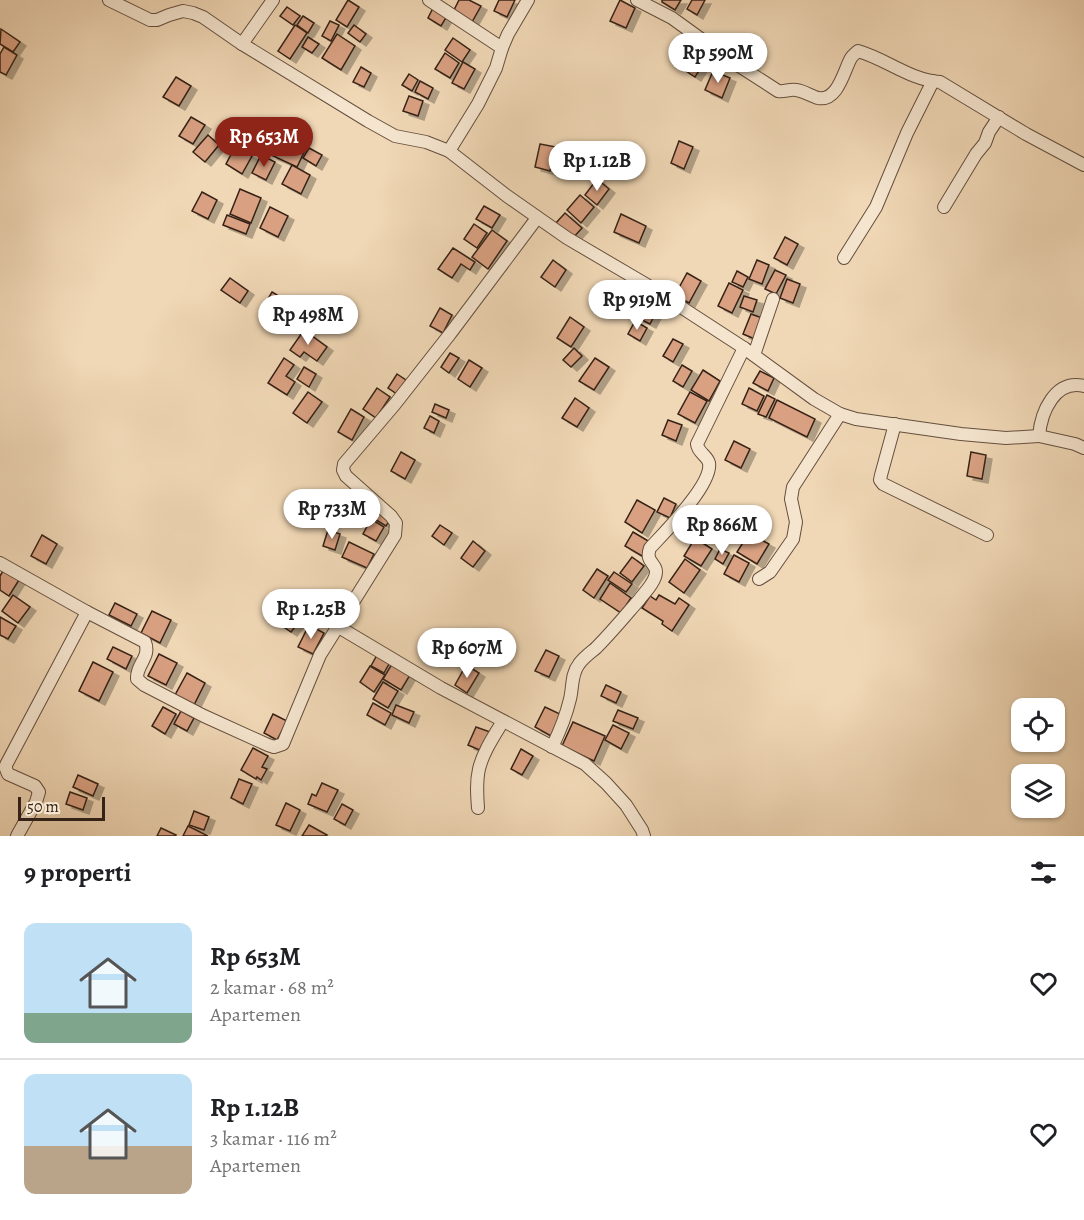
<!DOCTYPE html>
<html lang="id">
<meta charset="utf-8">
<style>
:root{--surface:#fff;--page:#f6f6f6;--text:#202124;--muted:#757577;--line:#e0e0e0;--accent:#8f2418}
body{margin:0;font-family:Alegreya,serif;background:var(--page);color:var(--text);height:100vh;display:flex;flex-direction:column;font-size:22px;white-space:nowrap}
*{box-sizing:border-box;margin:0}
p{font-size:20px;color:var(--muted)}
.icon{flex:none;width:33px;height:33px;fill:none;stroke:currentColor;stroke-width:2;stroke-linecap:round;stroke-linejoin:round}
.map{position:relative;height:836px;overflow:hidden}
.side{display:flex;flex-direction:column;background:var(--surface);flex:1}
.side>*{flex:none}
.buttons{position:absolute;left:1011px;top:698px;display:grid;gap:12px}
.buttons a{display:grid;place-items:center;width:54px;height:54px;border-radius:12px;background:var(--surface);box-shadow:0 2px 4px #0004;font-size:30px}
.scale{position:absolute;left:18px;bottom:15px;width:87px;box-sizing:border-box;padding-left:6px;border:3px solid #362216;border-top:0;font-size:16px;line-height:21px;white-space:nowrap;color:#362216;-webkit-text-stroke:4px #f5e5cf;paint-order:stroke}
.price{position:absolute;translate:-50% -51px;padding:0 14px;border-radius:21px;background:#fff;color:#222;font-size:20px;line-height:39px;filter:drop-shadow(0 2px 3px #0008)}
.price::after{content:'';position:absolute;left:50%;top:36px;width:18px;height:14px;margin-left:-9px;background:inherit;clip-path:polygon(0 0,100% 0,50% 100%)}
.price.current{background:var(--accent);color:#fff}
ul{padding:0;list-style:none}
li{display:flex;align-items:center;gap:18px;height:150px;padding:0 24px}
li+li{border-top:2px solid var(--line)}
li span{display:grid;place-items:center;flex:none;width:168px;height:120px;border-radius:12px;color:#555}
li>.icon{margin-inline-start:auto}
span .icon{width:72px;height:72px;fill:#fffc;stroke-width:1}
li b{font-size:26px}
h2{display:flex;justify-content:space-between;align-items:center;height:72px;padding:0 24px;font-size:26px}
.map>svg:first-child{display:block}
.building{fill:#d9a182;stroke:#362216;stroke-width:1.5;filter:url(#shadow)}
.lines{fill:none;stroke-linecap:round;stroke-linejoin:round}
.minor-casing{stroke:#644f3e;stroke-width:14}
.minor{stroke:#f5e5cf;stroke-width:12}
</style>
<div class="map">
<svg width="1084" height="836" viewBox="0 0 1084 836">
<defs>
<filter id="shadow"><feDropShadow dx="6" dy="4" stdDeviation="0" flood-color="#0004"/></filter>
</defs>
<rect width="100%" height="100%" fill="#f0d7b5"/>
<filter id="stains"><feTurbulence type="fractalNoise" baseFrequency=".00333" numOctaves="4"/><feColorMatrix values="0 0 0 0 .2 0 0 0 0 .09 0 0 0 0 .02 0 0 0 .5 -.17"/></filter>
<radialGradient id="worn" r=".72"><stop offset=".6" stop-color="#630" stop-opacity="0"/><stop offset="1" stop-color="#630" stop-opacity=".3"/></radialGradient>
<g class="building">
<polygon points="348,0 359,7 347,27 336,20"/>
<polygon points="459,0 469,0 481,6 472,22 453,12"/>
<polygon points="499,0 515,0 507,17 494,11"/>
<polygon points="620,0 635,8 626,28 610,21"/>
<polygon points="662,0 681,0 675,10 662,2"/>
<polygon points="692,0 705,0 697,15 687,9"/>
<polygon points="287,7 300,16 293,25 280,16"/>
<polygon points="433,8 447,16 441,26 428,18"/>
<polygon points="303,16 314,23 308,33 297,25"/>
<polygon points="330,21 339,25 331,41 322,36"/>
<polygon points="295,25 307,33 290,59 278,51"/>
<polygon points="354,25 366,34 360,42 348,33"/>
<polygon points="1,29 20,42 13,52 0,44"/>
<polygon points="337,34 355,46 341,70 322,58"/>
<polygon points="308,37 319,44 312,53 302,47"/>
<polygon points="453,38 470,50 462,62 445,50"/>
<polygon points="4,47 17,55 6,75 0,72 0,54"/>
<polygon points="445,53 459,63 450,78 435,69"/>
<polygon points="692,55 704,63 695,77 683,69"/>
<polygon points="463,62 475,69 464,89 452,83"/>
<polygon points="361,67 371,73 364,87 353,82"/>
<polygon points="713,71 730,78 722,98 705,90"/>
<polygon points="409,74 418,80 412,91 402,85"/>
<polygon points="176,77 191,86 179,106 163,97"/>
<polygon points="420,81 433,88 428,99 415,92"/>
<polygon points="409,96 423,101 418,116 403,111"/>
<polygon points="191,117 205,125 193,144 179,136"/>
<polygon points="281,134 307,146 297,167 271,155"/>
<polygon points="208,135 219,145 205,162 193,152"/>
<polygon points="679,141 693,147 684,169 671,163"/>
<polygon points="540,144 556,147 550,171 535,167"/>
<polygon points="235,147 252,156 242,174 226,164"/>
<polygon points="309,148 322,155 316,166 303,158"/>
<polygon points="261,155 275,162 266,180 252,173"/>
<polygon points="292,165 310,175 301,194 282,184"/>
<polygon points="597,179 609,189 597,205 585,195"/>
<polygon points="240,189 261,198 251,223 230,214"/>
<polygon points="202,192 217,200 208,219 192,211"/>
<polygon points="580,195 594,207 581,223 567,210"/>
<polygon points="484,206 500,215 492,228 476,219"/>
<polygon points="270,207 288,216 278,237 260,228"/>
<polygon points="565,213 582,228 572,239 555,224"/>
<polygon points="621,214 646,226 639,243 614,232"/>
<polygon points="227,215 250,224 246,234 223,225"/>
<polygon points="474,224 487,233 477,248 464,239"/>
<polygon points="492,230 507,241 488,269 472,257"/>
<polygon points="785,237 798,244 787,265 774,258"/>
<polygon points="453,248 475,262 470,270 461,264 452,278 438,269"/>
<polygon points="553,260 566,270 555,287 541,277"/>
<polygon points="757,260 769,265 762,284 749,279"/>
<polygon points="775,270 786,275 776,294 765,289"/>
<polygon points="737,271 748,277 743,287 732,282"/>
<polygon points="687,273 701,281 689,303 675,295"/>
<polygon points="230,278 248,291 240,303 221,290"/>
<polygon points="787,279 800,284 793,303 780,298"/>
<polygon points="729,283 743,290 732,313 718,306"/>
<polygon points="636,287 648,293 643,304 631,297"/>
<polygon points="612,291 631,299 625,312 607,304"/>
<polygon points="272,292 287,301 274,323 259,314"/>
<polygon points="744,296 757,300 753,312 740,307"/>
<polygon points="648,301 659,307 650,324 638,318"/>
<polygon points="440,308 452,315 443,333 430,326"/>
<polygon points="751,314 765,319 757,340 743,334"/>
<polygon points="570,317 584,327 571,347 557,338"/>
<polygon points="635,321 647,328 640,341 628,334"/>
<polygon points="304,330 327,347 317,361 304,352 300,357 290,350"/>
<polygon points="673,339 683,344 673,362 663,356"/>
<polygon points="574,348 582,356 571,367 563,360"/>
<polygon points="450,353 459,358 449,373 441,367"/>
<polygon points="284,358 294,365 286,376 295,382 287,395 268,383"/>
<polygon points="595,358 609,367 594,390 579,381"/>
<polygon points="469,360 482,368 470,387 458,379"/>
<polygon points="682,365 692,371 683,387 673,381"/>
<polygon points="304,367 316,374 309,387 297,379"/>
<polygon points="703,370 720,381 709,401 691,390"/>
<polygon points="760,371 774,378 768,391 753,383"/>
<polygon points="397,374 406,380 397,394 388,388"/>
<polygon points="377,388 390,397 376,418 363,409"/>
<polygon points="749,388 764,396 757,411 742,404"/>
<polygon points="308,392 322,402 307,423 293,413"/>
<polygon points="690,392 707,401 695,423 678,414"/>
<polygon points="767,395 775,399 766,417 758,414"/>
<polygon points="575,398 589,408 577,427 562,418"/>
<polygon points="777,400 815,419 807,437 769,418"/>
<polygon points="435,404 449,410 446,418 432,412"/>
<polygon points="351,409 364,417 352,440 338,432"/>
<polygon points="430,416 439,421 434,433 424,428"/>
<polygon points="668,420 682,425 676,441 662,435"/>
<polygon points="734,441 750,449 741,468 725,460"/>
<polygon points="401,452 415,460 405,479 391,471"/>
<polygon points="971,452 986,455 982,479 967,476"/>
<polygon points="356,494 370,502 357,523 343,514"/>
<polygon points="664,498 676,504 670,518 657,512"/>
<polygon points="637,500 655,510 642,533 625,522"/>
<polygon points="372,508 390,519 386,526 368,515"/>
<polygon points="371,519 384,527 376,541 363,534"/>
<polygon points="440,525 452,533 444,545 432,536"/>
<polygon points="328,530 340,534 335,550 323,546"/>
<polygon points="633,532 650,542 642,556 625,546"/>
<polygon points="749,533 769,544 757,564 737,552"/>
<polygon points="42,535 57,544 46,564 31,556"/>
<polygon points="695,538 712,549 701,566 684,556"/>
<polygon points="473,541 485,551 473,567 461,558"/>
<polygon points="349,542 374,554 367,568 342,557"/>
<polygon points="720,549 729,553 723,564 715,559"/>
<polygon points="734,555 749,563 739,582 724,574"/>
<polygon points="632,557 644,566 632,582 620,573"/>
<polygon points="685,559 700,570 684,593 669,582"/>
<polygon points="597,569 608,576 594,598 583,590"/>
<polygon points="3,571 19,580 9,596 0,590 0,576"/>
<polygon points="614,572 632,584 626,592 608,580"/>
<polygon points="610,583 631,598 621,613 600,599"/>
<polygon points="13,595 30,607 18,623 2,611"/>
<polygon points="659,595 675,604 679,598 689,605 672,631 662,624 663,621 642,608 650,596 656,600"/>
<polygon points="115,603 137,614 131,626 109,615"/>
<polygon points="296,605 306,613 291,632 281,625"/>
<polygon points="152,611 171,620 160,643 141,633"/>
<polygon points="0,617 16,626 8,639 0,635"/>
<polygon points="309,625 324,633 313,654 298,647"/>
<polygon points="466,643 477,652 467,663 457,655"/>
<polygon points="113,647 132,656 126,669 107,659"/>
<polygon points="546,650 559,656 549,677 535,671"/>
<polygon points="159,654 177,663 166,685 148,676"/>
<polygon points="377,655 390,662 384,673 371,666"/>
<polygon points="93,662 113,672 99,701 79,691"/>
<polygon points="392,664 410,675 401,690 383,679"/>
<polygon points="466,665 479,673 467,693 455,685"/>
<polygon points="370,666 385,675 374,692 360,682"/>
<polygon points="187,673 205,683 194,705 175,695"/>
<polygon points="383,682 398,691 388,708 373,699"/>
<polygon points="606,685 621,692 616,703 601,696"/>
<polygon points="373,703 391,713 385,725 367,715"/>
<polygon points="396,705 414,712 409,723 392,715"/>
<polygon points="163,707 176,714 165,734 152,726"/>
<polygon points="545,707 562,715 551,736 535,727"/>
<polygon points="618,710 638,718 633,729 613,721"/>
<polygon points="181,711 194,718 187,731 174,724"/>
<polygon points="273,714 287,721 277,740 264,733"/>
<polygon points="573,722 605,736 594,761 562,746"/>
<polygon points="613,725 629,733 621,749 605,740"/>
<polygon points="476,727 490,732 482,751 468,745"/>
<polygon points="253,748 268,756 262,767 267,769 261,780 257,777 256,779 241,770"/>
<polygon points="521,749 533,756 522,775 511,769"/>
<polygon points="78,775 98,784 93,796 73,787"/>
<polygon points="239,779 252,784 243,804 231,798"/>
<polygon points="322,783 338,790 327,812 308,804 312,794 316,796"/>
<polygon points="70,792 87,798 83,810 66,804"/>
<polygon points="286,803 300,810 290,831 276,825"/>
<polygon points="342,804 353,810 345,825 334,819"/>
<polygon points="194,811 209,817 204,830 189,825"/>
<polygon points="309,825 327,835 326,836 302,836"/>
<polygon points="188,826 208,836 183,836"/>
<polygon points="161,828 176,835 175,836 157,836"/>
</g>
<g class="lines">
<defs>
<g id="minor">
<polyline points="109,0 150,20 157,20 169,15 183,11 193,13 203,17 242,44 368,121 395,136 426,142 449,151 507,196 567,238 647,285 744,348 814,399 840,414 856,419 961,434 1006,438 1039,436"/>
<polyline points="429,0 502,48"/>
<path d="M 637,0 L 672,18 L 730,60 L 778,91 C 785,92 789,89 796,90 C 804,91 811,96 818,98 C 838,102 844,70 851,58 C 852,56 857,52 858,51 C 886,59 910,80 940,82 L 1026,134 L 1084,165"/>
<polyline points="242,44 273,0"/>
<polyline points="449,151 478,104 496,68 502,48 508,34 528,0"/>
<polyline points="944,207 976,154 985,143 989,132 999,117"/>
<polyline points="844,258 876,207 907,133 933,81"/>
<polyline points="754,355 773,299"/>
<path d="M 1084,386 C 1055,379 1041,412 1039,436 L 1075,444 L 1084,448"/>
<polyline points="895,424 881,475 880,480 883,484 987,535"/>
<path d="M 0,563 L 87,612 L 145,642 C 151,658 136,664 137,679 L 144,685 L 204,716 L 268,745 L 274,747 L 283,744 L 320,655 L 395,535 L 396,523 L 391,516 L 346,476 L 343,470 L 344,464 L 395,404 L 450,334 L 537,218"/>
<polyline points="759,579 770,572 793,539 796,522 791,499 793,487 840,414"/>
<polyline points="337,626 441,688 585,764 606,783 626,805 642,830 644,836"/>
<path d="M 552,747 C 560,731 566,716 570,699 C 573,687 571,674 579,664 C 583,658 590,653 596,648 C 611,633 625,616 639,600 C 644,593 652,586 655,577 C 660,563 644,564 650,548 C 664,533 713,484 709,463 C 707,455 698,453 697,444 L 744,348"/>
<path d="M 478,808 C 477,795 476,782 479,769 C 483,752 494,736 503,721"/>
<polyline points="17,836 36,802 39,792 35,786 8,774 6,769 6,765 87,612"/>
</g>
</defs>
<use href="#minor" class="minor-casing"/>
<use href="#minor" class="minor"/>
</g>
<rect width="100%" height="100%" filter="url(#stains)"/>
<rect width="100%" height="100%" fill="url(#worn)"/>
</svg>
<div class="buttons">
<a><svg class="icon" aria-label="locate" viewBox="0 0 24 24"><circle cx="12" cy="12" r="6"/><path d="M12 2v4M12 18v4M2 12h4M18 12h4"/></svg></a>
<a><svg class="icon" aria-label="layers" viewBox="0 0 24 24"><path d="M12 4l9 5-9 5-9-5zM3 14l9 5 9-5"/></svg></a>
</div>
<div class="scale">50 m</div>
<b class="price" style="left:718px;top:84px">Rp 590M</b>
<b class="price current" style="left:264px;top:168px">Rp 653M</b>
<b class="price" style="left:597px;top:192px">Rp 1.12B</b>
<b class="price" style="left:637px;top:331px">Rp 919M</b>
<b class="price" style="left:308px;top:346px">Rp 498M</b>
<b class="price" style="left:332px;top:540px">Rp 733M</b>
<b class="price" style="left:722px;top:556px">Rp 866M</b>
<b class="price" style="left:311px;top:640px">Rp 1.25B</b>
<b class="price" style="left:467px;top:679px">Rp 607M</b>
</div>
<section class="side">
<h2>9 properti<svg class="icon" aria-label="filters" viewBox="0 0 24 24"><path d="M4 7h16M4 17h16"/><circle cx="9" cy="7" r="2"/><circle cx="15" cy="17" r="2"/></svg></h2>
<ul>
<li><span style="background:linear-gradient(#bfe0f5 75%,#7fa58c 0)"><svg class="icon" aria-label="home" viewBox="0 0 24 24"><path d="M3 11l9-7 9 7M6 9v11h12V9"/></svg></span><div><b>Rp 653M</b><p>2 kamar · 68 m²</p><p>Apartemen</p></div><svg class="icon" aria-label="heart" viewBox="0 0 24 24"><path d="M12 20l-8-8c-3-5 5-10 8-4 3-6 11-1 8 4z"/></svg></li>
<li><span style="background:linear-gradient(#bfe0f5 60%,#b9a48a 0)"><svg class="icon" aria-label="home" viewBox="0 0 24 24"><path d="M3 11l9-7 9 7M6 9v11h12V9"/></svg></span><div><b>Rp 1.12B</b><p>3 kamar · 116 m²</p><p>Apartemen</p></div><svg class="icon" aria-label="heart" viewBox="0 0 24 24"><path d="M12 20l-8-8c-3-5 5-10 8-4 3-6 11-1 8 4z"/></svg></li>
</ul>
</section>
